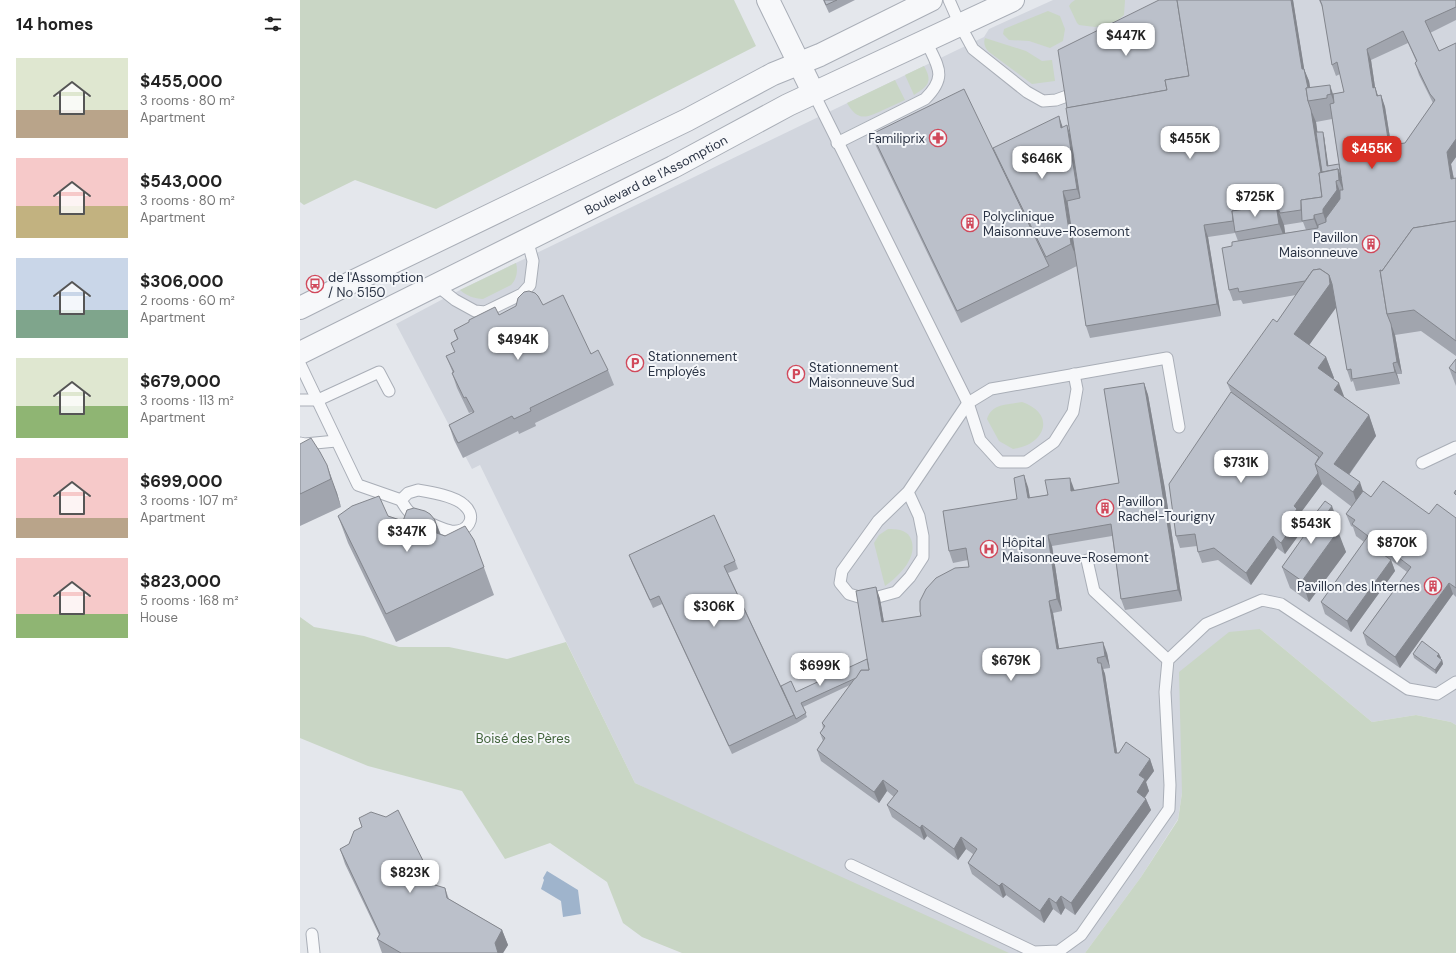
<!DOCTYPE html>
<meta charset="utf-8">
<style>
:root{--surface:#fff;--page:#f6f6f6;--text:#222;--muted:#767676;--accent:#d93025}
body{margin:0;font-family:"DM Sans",sans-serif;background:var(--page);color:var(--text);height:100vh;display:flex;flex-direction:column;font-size:15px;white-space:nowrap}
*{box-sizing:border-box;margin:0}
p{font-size:13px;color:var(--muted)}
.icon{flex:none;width:22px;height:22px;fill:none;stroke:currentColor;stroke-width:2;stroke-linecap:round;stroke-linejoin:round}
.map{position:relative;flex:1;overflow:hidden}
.drawer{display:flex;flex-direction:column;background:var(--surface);width:300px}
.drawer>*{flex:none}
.price{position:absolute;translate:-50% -34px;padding:0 9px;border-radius:8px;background:#fff;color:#222;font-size:13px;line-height:26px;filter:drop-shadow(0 1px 2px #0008)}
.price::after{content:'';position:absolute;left:50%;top:24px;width:12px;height:9px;margin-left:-6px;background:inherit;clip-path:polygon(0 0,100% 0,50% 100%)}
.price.active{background:var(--accent);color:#fff}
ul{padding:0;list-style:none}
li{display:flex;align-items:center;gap:12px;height:100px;padding:0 16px}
li span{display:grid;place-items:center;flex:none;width:112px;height:80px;border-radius:0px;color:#555}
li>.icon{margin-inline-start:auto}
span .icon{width:48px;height:48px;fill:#fffc;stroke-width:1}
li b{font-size:17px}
h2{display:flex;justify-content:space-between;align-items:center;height:48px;padding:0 16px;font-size:17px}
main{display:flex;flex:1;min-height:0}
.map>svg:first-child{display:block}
.built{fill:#d2d6de}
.green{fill:#c9d6c5}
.water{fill:#9fb4cc}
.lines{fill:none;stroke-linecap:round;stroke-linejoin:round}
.service-casing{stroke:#a9aeb7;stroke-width:13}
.minor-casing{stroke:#a9aeb7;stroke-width:24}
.tertiary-casing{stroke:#a9aeb7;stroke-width:24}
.service{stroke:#f7f8fa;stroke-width:11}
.minor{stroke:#f7f8fa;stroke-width:22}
.tertiary{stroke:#f7f8fa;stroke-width:22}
.wall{fill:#a1a5ae;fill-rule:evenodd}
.shaded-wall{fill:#83868d}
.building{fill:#bbc0ca;stroke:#83868d;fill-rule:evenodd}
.labels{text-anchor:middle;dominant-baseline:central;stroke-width:4;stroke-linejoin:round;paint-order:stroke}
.poi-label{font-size:13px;fill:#2b3445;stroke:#f4f6f9;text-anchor:start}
.street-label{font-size:13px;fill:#2b3445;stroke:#f4f6f9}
.park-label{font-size:13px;fill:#3f6138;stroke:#f4f6f9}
</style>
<main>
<section class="drawer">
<h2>14 homes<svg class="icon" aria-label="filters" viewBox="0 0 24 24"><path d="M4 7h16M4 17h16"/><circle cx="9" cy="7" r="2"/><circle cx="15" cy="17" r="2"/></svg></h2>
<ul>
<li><span style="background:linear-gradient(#dfe7d0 65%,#b9a48a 0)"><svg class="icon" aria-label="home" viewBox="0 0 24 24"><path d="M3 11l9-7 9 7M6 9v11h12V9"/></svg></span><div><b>$455,000</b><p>3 rooms · 80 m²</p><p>Apartment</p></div></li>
<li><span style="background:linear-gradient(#f6c9c9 60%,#c2b280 0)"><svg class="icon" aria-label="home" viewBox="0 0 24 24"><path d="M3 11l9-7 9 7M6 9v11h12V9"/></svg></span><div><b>$543,000</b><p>3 rooms · 80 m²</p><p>Apartment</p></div></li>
<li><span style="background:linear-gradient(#c9d6e8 65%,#7fa58c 0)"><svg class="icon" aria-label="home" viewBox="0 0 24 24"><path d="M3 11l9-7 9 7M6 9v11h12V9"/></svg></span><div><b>$306,000</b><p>2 rooms · 60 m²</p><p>Apartment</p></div></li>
<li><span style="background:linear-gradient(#dfe7d0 60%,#8fb573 0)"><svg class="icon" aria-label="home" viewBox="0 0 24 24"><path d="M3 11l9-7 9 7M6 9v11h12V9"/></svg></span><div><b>$679,000</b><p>3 rooms · 113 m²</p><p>Apartment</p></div></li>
<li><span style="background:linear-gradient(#f6c9c9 75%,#b9a48a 0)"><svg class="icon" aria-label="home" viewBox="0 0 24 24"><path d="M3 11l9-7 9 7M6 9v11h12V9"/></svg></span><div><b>$699,000</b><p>3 rooms · 107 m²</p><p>Apartment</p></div></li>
<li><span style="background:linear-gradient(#f6c9c9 70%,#8fb573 0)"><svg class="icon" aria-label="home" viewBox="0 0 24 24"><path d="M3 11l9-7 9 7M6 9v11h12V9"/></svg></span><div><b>$823,000</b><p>5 rooms · 168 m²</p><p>House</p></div></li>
</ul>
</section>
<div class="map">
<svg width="1156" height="953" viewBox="0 0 1156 953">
<rect width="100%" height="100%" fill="#e4e7ec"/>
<polygon class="built" points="753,0 1156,0 1156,725 1151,722 1116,715 1072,722 960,629 882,793 878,819 841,877 785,953 707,953 481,854 335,783 180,465 172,469 96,324 160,290 684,37 689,29"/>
<g class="green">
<polygon points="0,0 434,0 456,46 136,209 55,180 4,205 0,202"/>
<polygon points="775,0 825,0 824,15 817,21 795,27 779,25 777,23 769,6 771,3"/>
<polygon points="748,11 760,16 765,29 763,41 750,48 729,41 709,40 703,34 704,29"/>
<path d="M 685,38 L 726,51 L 742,61 L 752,60 L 755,81 L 732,84 L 689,52 C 685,48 683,43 685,38 Z"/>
<path d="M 624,66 C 633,82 628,86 614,95 L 605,75 Z"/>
<path d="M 595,80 L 605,100 C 597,104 589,107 581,111 C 564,119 557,120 547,103 Z"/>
<path d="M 216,263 C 218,270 217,279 211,285 L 183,299 C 175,299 165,295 160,290 Z"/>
<path d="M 722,402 C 757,414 745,445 713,449 L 699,441 L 687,419 C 692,403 707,405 722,402 Z"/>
<path d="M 588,529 C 596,529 605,529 610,537 C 620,556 599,576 585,586 L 574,543 L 579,535 Z"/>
<polygon points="0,617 14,627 64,636 99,647 149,647 207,659 266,642 335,783 709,953 382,953 342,937 323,923 307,882 250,843 205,859 162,791 68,766 0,738"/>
<polygon points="960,629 1072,722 1116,715 1151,722 1156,725 1156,953 785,953 841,877 878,820 882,793 879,672 929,632"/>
</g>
<polygon class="water" points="247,871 278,890 281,914 263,917 261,901 241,889 244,880 243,878"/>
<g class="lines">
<defs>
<g id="service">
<polyline points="649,0 660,25 673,49 727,92 743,101 756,100 767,96"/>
<polyline points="514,94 668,403 680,440 700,462 726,462 754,442 773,412 777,389 774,374"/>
<path d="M 537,143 L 625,99 C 648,76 638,67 626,41"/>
<polyline points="136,285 155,300 175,311 185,312 222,294 230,285 233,261 227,239"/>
<polyline points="0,364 58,485 101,500"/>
<polyline points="0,400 18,400 79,372 89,391"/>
<polyline points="0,443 5,444 36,441"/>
<polyline points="1122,463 1156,447"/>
<path d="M 118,490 C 130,492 155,496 164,505 C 178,517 168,533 151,531 C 144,530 137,526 131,524 C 115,518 109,515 101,500 L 108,493 Z"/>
<polyline points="608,492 619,516 623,536 623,557 610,577 596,592 578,597 559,597 549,594 540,583 542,571 578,521 608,492 668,403 691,389 867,358 879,427"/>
<polyline points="787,560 794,591 868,660"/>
<polyline points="551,865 734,952 759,951 781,935 869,809 870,785 865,692 868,660 906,624 962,600 981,604 1108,689 1137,694 1156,682"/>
<polyline points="12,934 14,953"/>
</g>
<polyline id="minor" points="468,0 514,94"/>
<g id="tertiary">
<polyline points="0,308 54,281 387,120 473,74 520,55 631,0"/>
<path id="s1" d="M 0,353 L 373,167 L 488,105 L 713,0"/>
</g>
</defs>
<use href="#service" class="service-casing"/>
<use href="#minor" class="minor-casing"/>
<use href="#tertiary" class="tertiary-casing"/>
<use href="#service" class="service"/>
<use href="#minor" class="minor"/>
<use href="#tertiary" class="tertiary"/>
</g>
<g class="wall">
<polygon points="523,0 555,0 529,13"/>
<path d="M 859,0 L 993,0 L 1004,69 L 1009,81 L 1010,87 L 1033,94 L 1044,92 L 1040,74 L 1036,76 L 1032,65 L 1023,9 L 1019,0 L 1156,0 L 1156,20 L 1130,33 L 1139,51 L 1156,43 L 1156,157 L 1151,164 L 1154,179 L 1156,178 L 1156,356 L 1121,331 L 1095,335 L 1102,374 L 1097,374 L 1100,384 L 1056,391 L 1053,381 L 1051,382 L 1047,370 L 1036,307 L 1009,345 L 1026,357 L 1034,378 L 1033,379 L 1044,397 L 1069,415 L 1076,436 L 1049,475 L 1063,491 L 1071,497 L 1129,514 L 1156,518 L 1156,597 L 1153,594 L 1100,668 L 1067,645 L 1063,633 L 1107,572 L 1091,560 L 1095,571 L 1051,632 L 1025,614 L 1021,602 L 1064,542 L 1056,536 L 1053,527 L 1051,526 L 1046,514 L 1052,507 L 1022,484 L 999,515 L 1001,520 L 998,524 L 1001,532 L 985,554 L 977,548 L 951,585 L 918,560 L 902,563 L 898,552 L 897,546 L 880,548 L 876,536 L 931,392 L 927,383 L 977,322 L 996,295 L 943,304 L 941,300 L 933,301 L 929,290 L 932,246 L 938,241 L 935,233 L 908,237 L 921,316 L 790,338 L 786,326 L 777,266 L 661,323 L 576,146 L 572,134 L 697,158 L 693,148 L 763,127 L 770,134 L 767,108 ZM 1108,43 L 1116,61 L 1115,63 L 1119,75 L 1133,103 L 1105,143 L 1091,144 L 1085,107 L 1081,95 L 1078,96 L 1075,87 L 1071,60 ZM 1032,119 L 1039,164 L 1028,166 L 1024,136 L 1017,132 L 1016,122 ZM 1003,222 L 1006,230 L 985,233 L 984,225 Z"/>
<polygon points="243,305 308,370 314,385 235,423 236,426 219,434 218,431 163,458 154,440 149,425 172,413 172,412 169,413 157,388 152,373 153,373 146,356 155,352 151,343 157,339 154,330 199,315"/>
<polygon points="1156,359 1156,386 1149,368"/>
<polygon points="844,383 848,395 865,489 882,601 825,610 821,599 812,536 752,546 762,611 753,613 759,648 807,653 810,668 803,669 805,674 817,753 850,759 854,771 846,782 849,791 845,798 846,799 851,810 775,915 765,908 761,915 753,909 744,923 706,895 703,898 672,874 668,863 673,854 666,849 658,860 627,836 624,840 592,817 587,805 594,797 587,791 579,803 521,761 517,750 523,741 520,733 523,728 522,723 550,685 503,707 507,717 497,723 432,754 362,604 353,608 332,563 329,555 435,561 438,569 428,573 481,686 496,692 567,659 576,587 580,599 584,622 621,616 669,567 668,560 653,563 649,551 717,499 728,487 730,498 774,489 775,490 819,483"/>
<polygon points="0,444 20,452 37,493 41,507 0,526"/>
<polygon points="1015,514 1040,527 1037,531 1046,552 1009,602 990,588 982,567 1017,518"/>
<polygon points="38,516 88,516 103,521 135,520 141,535 145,536 174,540 194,595 96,642 48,543"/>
<polygon points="1113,654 1139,654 1141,658 1140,659 1142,660 1143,664 1136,674 1114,658"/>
<polygon points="59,818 135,885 145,888 149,899 202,930 208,945 203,953 82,953 77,939 79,935 45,864 40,849 49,844 62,827"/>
</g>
<g class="shaded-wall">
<polygon points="991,0 993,0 1006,80 1002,69"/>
<polygon points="1067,49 1071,60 1075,87 1079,99 1081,108 1073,88"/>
<polygon points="1004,69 1009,81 1012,100 1010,100"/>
<polygon points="1030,85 1037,106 1038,115 1031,94"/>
<polygon points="1081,95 1085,107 1093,156 1089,145"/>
<polygon points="1011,110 1016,122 1026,190 1036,181 1044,202 1030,234 1023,213"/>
<polygon points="759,116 766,137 761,128"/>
<polygon points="767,125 774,146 784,210 777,189"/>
<polygon points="1023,132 1024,136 1029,170 1027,166"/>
<polygon points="1156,139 1156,157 1151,164 1156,191 1151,179 1147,152"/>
<polygon points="1041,164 1047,201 1039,180 1038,169"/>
<polygon points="763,191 771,212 779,265 771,244"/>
<polygon points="976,204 984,225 987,245 979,224"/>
<polygon points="1014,215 1022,236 1022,240 1014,219"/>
<polygon points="904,225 908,237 921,316 917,304"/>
<polygon points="1029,275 1037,296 1038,305 1002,355 994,334"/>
<polygon points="1091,324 1095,335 1102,374 1097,362"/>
<polygon points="1026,357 1034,378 1026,389 1018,368"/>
<polygon points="1093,363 1097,374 1100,384 1095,372"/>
<polygon points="844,383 848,395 865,489 882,601 878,590"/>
<polygon points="1039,383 1047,404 1034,390"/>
<polygon points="1069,415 1076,436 1042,484 1034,464"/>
<polygon points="27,465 37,493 41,507 31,479"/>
<polygon points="1018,473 1022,484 999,515 1001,520 998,524 1001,532 985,554 981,543 992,516 994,506"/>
<polygon points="724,475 728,487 732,510 728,498"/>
<polygon points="770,478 774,489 775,502 771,491"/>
<polygon points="1060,482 1067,503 1060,513 1053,492"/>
<polygon points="1032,506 1040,527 1030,541 1022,520"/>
<polygon points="135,520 145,547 131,531"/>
<polygon points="1038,531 1046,552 1009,602 1002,581"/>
<polygon points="748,535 752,546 762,611 757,599"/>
<polygon points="973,536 977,548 951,585 946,573"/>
<polygon points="1077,541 1081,553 1073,547"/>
<polygon points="1091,560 1095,571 1051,632 1047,621"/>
<polygon points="1149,583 1153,594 1100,668 1095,657"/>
<polygon points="576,587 580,599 586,634 582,622"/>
<polygon points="749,601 753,613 761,660 757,649"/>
<polygon points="803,642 807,653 810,668 805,656"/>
<polygon points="1139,654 1141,658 1139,660 1137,656"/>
<polygon points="1142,660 1143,664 1136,674 1135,670"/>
<polygon points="801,663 805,674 819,765 815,753"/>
<polygon points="850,759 854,771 846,782 849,791 841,803 837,792 839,775"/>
<polygon points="583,780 587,791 579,803 574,792"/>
<polygon points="846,799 851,810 775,915 771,903"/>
<polygon points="622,825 627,836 624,840 620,828"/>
<polygon points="661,837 666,849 658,860 654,849"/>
<polygon points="702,883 706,895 703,898 699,886"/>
<polygon points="761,896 765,908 761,915 756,903"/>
<polygon points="749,898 753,909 744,923 740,911"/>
<polygon points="202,930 208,945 203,953 198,953 195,943"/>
</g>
<g class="building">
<polygon points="524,0 537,0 526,5"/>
<polygon points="859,0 877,0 889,76 865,80 867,90 767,108 758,50"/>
<polygon points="877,0 991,0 1002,69 1004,69 1008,88 1006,88 1008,101 1011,110 1021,173 1019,173 1022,197 1001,200 1001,210 980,213 976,204 932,211 933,221 904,225 917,304 786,326 767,201 780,198 766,108 867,90 865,80 889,76"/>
<path d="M 1020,0 L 1156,0 L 1156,7 L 1125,21 L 1139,51 L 1156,43 L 1156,139 L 1147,152 L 1151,179 L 1156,178 L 1156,221 L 1113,228 L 1082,271 L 1080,270 L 1087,314 L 1091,324 L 1097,362 L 1093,363 L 1095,372 L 1052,379 L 1051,369 L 1047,370 L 1032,284 L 1029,275 L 1020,269 L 1013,270 L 1005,281 L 939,292 L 938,288 L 929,290 L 922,248 L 932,246 L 932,242 L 1018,228 L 1018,225 L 1026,222 L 1026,218 L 1040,199 L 1040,190 L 1043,190 L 1030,104 L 1034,103 L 1033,94 L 1044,92 L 1037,62 L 1032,65 L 1022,5 ZM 1103,31 L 1117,61 L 1115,63 L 1130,94 L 1135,100 L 1105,143 L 1089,145 L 1081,95 L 1077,96 L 1075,87 L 1073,88 L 1067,49 Z"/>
<polygon points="1030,85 1031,94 1027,95 1027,98 1008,101 1006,88"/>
<polygon points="664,89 749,266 657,311 572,134"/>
<polygon points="759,116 761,128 767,125 777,189 763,191 771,244 746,257 693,148"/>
<polygon points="1016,132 1023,132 1027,166 1039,164 1041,178 1038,169 1022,172"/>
<polygon points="1038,169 1039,180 1036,181 1037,190 1023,209 1023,213 1014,215 1014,219 1002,221 1001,200 1022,197 1019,173"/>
<polygon points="976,204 979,224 935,232 932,211"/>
<polygon points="1156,221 1156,341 1114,310 1087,314 1080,270 1082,271 1113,228"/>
<polygon points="1020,269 1029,275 1030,284 994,334 1026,357 1018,368 1039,383 1034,390 1069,415 1034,464 1060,482 1053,492 1015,464 1023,453 927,383 973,319 977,322 1013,270"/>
<polygon points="229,291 235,293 238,296 243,305 263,295 291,354 298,350 308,370 230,408 231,411 214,419 212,416 158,443 149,425 174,412 166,397 164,398 152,373 154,372 146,356 155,352 151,343 158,339 154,330 169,322 169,320 195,307 199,315 216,306 218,298 224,292"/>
<polygon points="1156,359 1156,373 1149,368"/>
<polygon points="844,383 860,477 878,590 821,599 811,524 748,535 757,599 749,601 757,649 803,642 805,656 797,658 798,663 801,663 815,753 819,753 826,742 850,759 839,775 845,779 837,792 846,799 771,903 761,896 756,903 749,898 740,911 702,883 699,886 668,863 677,849 661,837 654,849 622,825 620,828 587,805 598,791 583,780 574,792 517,750 525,738 520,733 525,726 522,723 561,670 569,670 556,591 576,587 582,622 621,616 620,611 620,601 626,589 636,578 655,568 669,567 666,548 649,551 643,511 717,499 714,478 724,475 728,498 748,495 745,480 770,478 771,491 819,483 804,389"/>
<polygon points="931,392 1019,457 1015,464 1018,473 994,506 997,509 992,516 997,520 981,543 973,536 946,573 914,548 898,552 895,534 876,536 869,484"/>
<polygon points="11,438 20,452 27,465 31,479 0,494 0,444"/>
<polygon points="1083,481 1129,514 1137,504 1156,518 1156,588 1149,583 1095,657 1063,633 1111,567 1077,541 1073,547 1091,560 1047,621 1021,602 1068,536 1052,524 1055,520 1046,514 1063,491 1071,497"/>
<polygon points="1156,490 1156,495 1154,493"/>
<polygon points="79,496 88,516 103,521 107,510 114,508 125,511 130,514 135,520 131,531 145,536 165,526 174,540 184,567 86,614 38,516 52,506"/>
<polygon points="1025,501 1032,506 1022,520 1038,531 1002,581 982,567 1018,516 1015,514"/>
<polygon points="414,515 435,561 424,566 494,715 429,746 359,596 350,600 329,555"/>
<polygon points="1122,641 1139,654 1137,656 1142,660 1135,670 1113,654"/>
<polygon points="567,659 569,670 561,670 556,678 501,703 506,713 496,719 481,686 491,681 496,692"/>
<polygon points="98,810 135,885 145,888 147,898 202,930 195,943 198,953 101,953 77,939 80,934 40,849 49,844 54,831 62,827 59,818 71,812 86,817"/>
</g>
<defs>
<symbol id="pharmacy-ring" viewBox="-11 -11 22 22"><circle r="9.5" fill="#f4f6f9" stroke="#d1495b" stroke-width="1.5"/><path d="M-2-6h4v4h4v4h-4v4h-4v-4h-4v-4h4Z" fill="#d1495b"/></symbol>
<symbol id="building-ring" viewBox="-11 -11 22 22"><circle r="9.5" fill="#f4f6f9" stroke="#d1495b" stroke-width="1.5"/><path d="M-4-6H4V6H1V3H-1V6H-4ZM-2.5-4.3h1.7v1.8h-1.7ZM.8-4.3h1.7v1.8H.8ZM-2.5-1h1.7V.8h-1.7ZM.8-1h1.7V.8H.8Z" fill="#d1495b"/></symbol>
<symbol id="bus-ring" viewBox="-11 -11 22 22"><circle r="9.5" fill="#f4f6f9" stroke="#d1495b" stroke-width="1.5"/><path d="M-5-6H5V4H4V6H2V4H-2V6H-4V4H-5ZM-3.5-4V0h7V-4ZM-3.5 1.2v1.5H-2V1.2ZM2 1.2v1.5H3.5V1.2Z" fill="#d1495b"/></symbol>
<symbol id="parking-ring" viewBox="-11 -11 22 22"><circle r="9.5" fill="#f4f6f9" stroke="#d1495b" stroke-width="1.5"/><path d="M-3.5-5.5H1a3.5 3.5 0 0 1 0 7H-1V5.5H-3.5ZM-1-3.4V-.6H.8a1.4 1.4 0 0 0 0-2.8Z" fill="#d1495b"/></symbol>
<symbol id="hospital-ring" viewBox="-11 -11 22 22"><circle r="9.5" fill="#f4f6f9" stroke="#d1495b" stroke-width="1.5"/><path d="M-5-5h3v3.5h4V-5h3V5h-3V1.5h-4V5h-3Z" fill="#d1495b"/></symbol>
</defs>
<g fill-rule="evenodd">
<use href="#pharmacy-ring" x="628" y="128" width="20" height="20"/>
<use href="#building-ring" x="660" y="213" width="20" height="20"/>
<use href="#building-ring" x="1061" y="234" width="20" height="20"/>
<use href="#bus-ring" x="5" y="274" width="20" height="20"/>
<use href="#parking-ring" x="325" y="353" width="20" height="20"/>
<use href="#parking-ring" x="486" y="364" width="20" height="20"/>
<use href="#building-ring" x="795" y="498" width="20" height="20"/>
<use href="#hospital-ring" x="679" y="539" width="20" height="20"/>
<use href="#building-ring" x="1123" y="576" width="20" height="20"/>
</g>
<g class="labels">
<g class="poi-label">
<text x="625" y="138" text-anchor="end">Familiprix</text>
<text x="683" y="216">Polyclinique<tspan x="683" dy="15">Maisonneuve-Rosemont</tspan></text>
<text x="1058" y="237" text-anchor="end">Pavillon<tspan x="1058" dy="15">Maisonneuve</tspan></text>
<text x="28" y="277">de l'Assomption<tspan x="28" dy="15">/ No 5150</tspan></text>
<text x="348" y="356">Stationnement<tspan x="348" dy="15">Employés</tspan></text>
<text x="509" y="367">Stationnement<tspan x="509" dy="15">Maisonneuve Sud</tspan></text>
<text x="818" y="501">Pavillon<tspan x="818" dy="15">Rachel-Tourigny</tspan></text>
<text x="702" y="542">Hôpital<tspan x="702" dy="15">Maisonneuve-Rosemont</tspan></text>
<text x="1120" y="586" text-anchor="end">Pavillon des Internes</text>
</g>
<g class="street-label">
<text stroke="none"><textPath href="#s1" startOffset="398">Boulevard de l'Assomption</textPath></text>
</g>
<g class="park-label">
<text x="223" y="738">Boisé des Pères</text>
</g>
</g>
</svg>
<b class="price" style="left:826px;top:57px">$447K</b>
<b class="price" style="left:890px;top:160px">$455K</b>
<b class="price active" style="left:1072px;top:170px">$455K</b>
<b class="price" style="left:742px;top:180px">$646K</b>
<b class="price" style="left:955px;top:218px">$725K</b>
<b class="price" style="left:218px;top:361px">$494K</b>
<b class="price" style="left:941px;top:484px">$731K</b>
<b class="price" style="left:1011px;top:545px">$543K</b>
<b class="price" style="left:107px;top:553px">$347K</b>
<b class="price" style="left:1097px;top:564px">$870K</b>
<b class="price" style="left:414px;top:628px">$306K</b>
<b class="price" style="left:711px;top:682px">$679K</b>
<b class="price" style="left:520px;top:687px">$699K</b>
<b class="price" style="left:110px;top:894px">$823K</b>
</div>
</main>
